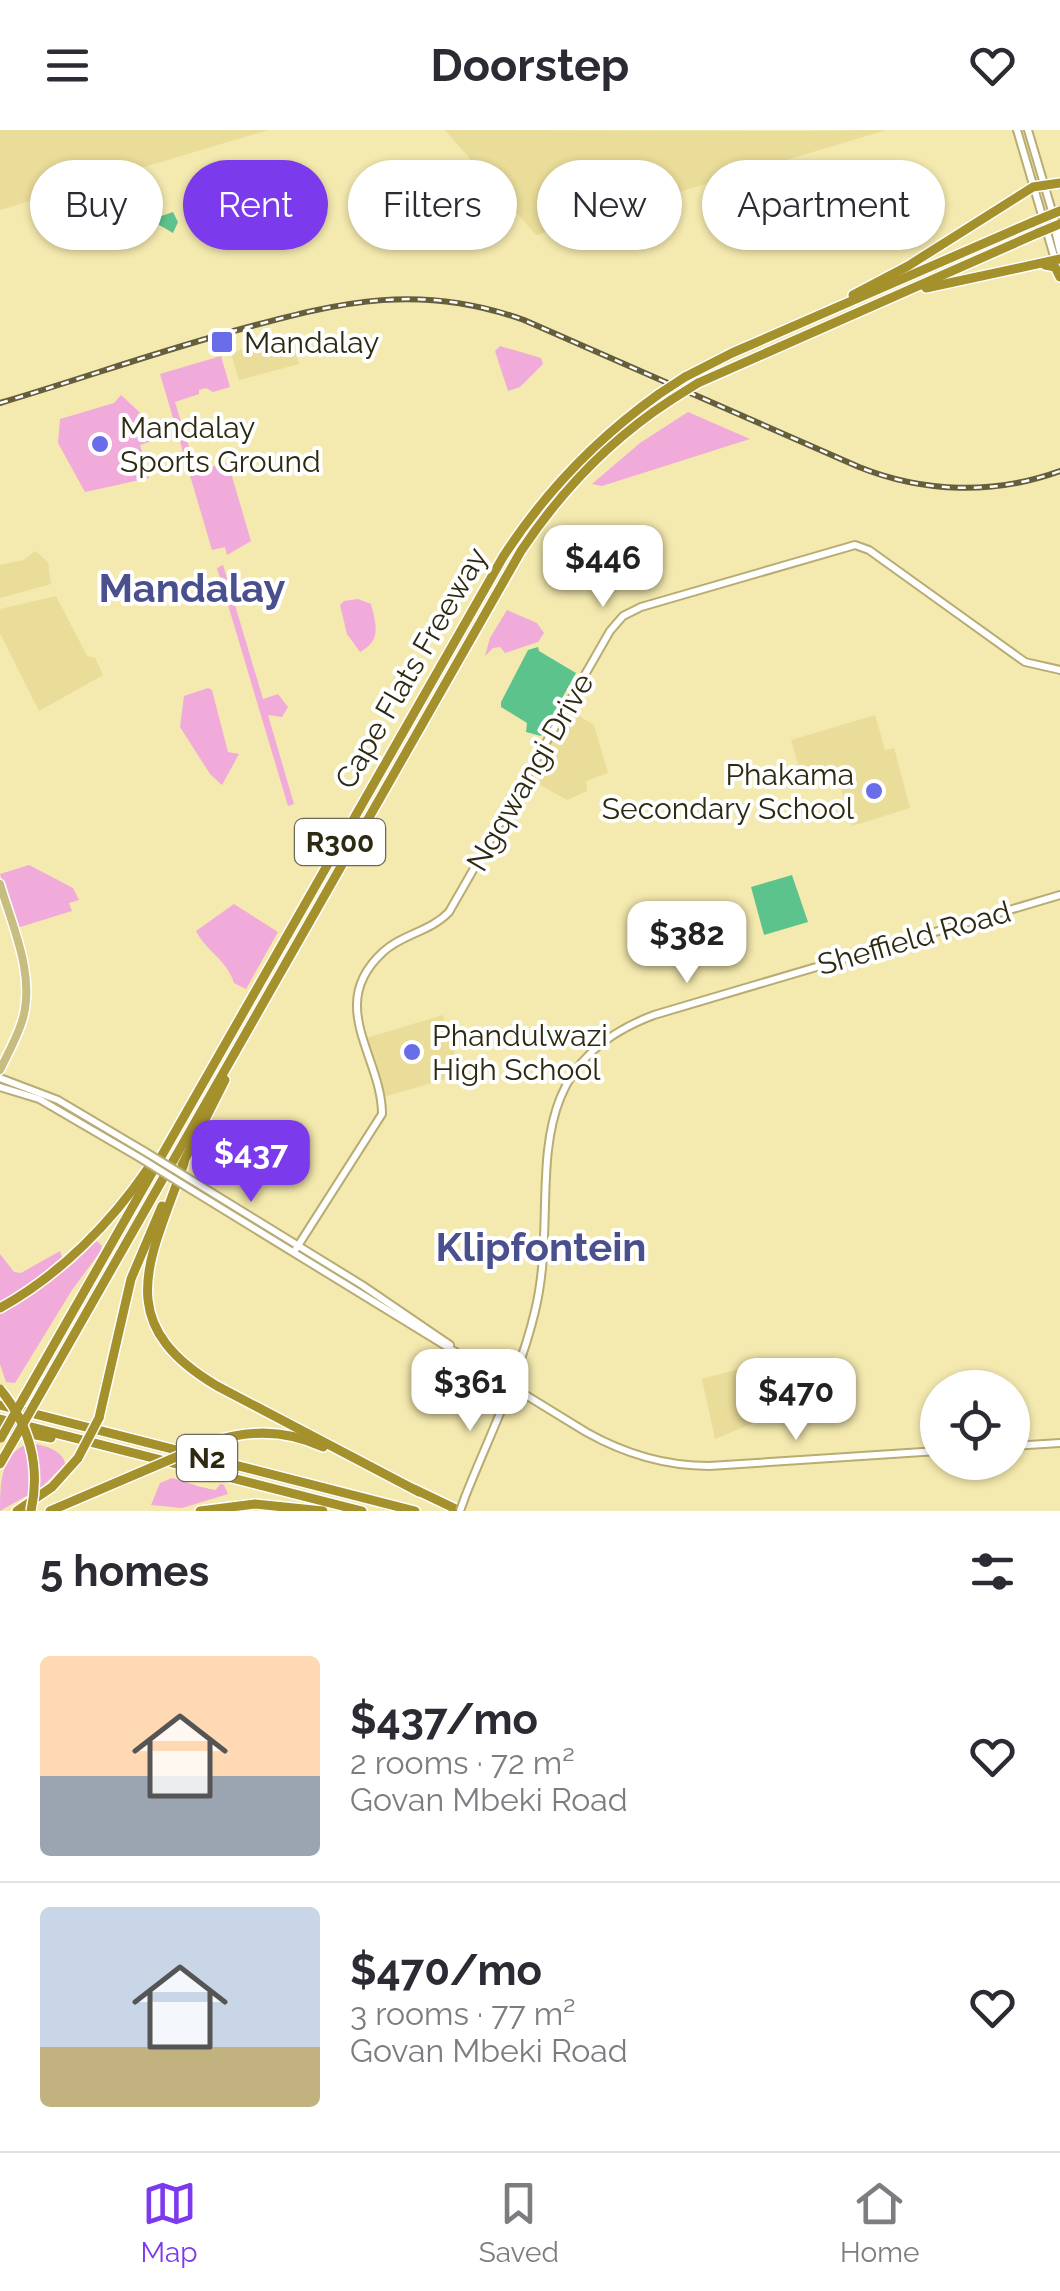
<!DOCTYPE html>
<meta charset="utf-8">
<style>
:root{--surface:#fff;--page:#f7f7f7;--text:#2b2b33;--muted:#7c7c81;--line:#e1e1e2;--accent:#7c3aed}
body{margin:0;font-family:Raleway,sans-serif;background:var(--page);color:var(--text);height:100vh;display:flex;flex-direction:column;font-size:38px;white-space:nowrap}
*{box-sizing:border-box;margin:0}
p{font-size:32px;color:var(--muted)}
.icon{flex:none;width:55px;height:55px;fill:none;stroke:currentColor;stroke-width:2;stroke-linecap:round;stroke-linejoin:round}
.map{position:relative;height:1381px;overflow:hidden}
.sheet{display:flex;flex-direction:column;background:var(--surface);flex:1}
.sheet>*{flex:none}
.guide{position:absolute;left:30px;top:30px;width:1000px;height:90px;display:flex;gap:20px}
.fabs{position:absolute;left:920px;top:1240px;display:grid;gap:20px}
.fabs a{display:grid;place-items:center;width:110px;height:110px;border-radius:50%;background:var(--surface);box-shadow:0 2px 8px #0004;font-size:50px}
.price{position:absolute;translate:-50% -85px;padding:0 22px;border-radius:20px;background:#fff;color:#222;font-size:32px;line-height:65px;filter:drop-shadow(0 2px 5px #0008)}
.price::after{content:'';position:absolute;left:50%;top:60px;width:30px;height:22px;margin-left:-15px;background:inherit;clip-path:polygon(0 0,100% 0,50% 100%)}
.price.active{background:var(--accent);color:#fff}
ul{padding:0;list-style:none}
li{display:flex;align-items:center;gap:30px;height:250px;padding:0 40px}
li+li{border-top:2px solid var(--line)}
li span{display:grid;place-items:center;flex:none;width:280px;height:200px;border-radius:10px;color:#555}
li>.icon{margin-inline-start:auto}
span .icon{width:120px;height:120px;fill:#fffc;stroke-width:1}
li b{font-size:42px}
h2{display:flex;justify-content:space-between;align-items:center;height:120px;padding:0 40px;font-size:42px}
.tag{padding:0 35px;border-radius:45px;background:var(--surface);box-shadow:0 2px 8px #0004;font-size:35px;line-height:90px}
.tag.active{background:var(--accent);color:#fff}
header{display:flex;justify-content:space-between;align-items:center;height:130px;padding:0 40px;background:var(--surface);font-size:45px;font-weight:700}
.tabs{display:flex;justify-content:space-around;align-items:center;height:140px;border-top:2px solid var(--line);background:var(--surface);font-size:28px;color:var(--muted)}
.tabs a{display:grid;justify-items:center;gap:5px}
.tabs .active{color:var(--accent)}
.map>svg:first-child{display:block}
.built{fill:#eadc99}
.green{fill:#f0abdb}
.water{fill:#5dc38d}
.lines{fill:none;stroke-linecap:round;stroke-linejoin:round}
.secondary-casing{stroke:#b8ac73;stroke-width:10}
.primary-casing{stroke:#fff;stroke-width:11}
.highway-casing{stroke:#fff;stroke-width:12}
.secondary{stroke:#fff;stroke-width:6}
.primary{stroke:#c8bd80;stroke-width:8}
.highway{stroke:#a4912c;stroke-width:9}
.rail-casing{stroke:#645e3d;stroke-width:6}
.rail{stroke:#fff;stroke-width:2.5;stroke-dasharray:8;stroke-linecap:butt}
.secondary-bridge-casing{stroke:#b8ac73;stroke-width:10;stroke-linecap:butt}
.highway-bridge-casing{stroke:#fff;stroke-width:12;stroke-linecap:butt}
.secondary-bridge{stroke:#fff;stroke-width:6}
.highway-bridge{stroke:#a4912c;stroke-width:9}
.poi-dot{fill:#696de7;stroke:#fff;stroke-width:4}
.labels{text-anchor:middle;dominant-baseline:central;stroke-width:8;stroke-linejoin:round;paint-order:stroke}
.shield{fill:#fff;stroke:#6d6a59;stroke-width:2.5}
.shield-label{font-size:28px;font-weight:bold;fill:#2e2a12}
.poi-label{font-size:30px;fill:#2e2a12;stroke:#fff;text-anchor:start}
.street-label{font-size:30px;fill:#2e2a12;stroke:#fff}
.district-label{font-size:40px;font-weight:bold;fill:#4a4f8d;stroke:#fff}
</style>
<header><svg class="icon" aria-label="menu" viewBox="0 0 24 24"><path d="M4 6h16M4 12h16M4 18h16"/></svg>Doorstep<svg class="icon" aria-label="heart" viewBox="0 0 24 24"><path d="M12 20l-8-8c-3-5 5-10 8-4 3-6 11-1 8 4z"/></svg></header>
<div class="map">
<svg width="1060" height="1381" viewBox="0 0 1060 1381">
<rect width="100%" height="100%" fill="#f4e9ae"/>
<g class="built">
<polygon points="0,0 268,0 0,80"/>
<polygon points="445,0 798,1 886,0 536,105"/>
<polygon points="290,205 299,234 239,250 231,223"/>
<polygon points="35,421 48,432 51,454 0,468 0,435 24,430"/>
<polygon points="56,466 87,526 95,528 103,545 39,581 0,503 0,479"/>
<polygon points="571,581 594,595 608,643 586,651 587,661 567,670 530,649"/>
<polygon points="875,585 885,620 894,618 910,678 852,696 836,642 803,651 791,610"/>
<polygon points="443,885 459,939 468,937 469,942 384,967 366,908"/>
<polygon points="750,1236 763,1289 715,1309 702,1249"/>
</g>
<g class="green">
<polygon points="500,216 541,228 543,234 520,257 508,261 495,221"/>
<polygon points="221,226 230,257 213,262 206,258 199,260 199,264 175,272 196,340 228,333 251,411 227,425 225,417 212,420 160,244"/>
<polygon points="121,265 149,291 155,310 140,315 149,348 85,362 58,313 60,289 114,273"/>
<polygon points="688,282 750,309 602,356 592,354 640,313"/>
<polygon points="223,435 263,569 278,564 288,577 282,587 268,585 294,674 288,676 217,438"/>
<path d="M 358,469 L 371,474 C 376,495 382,510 360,522 L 347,504 L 340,475 L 344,471 Z"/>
<polygon points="507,480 537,493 544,503 538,512 505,523 500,517 493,518 485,526 490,508"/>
<polygon points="208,558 212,560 228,622 239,624 222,655 210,644 180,597 184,566"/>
<polygon points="29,735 73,758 79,770 69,773 72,781 17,798 0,744"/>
<path d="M 234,774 L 278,802 L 246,859 L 234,853 C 227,830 207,822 196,801 Z"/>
<polygon points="97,1111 102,1116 100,1122 72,1160 15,1253 6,1252 0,1234 0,1182"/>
<polygon points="60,1121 62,1127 38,1149 0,1173 0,1124 14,1142 21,1143"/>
<path d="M 30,1313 C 43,1315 63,1320 65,1334 L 42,1357 L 0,1381 C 0,1355 0,1322 30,1313 Z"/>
<path d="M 172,1348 C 188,1352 200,1358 216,1360 L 220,1354 L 224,1355 L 228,1364 L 182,1378 L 151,1375 L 160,1353 Z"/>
</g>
<g class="water">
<polygon points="135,44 146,80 151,80 156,88 173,82 178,92 173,103 122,73 119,56 125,54 123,45"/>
<polygon points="538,517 539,521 576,543 541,606 526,602 527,593 501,577 501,572 528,520"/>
<polygon points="792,745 808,792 764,805 751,757"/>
</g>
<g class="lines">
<defs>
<g id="secondary">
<polyline points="1017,0 1056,133"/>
<polyline points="1028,0 1060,108"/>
<polyline points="1056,104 1060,121"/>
<polyline points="0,948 58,970 144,1021"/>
<polyline points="0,957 39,969 140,1028"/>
<polyline points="193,1051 362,1155 450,1215"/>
<path d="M 190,1059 L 586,1302 C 625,1324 664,1336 709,1336 L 938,1321"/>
<path d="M 294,1122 L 382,984 C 382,927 325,875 383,822 C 402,804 430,802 449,782 L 610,501 L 623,486 L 641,477 L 855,415 L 869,420 L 1025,532 L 1060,540"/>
<polyline points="1012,1316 1060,1313"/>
<path d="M 465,1367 C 489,1306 520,1245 535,1181 C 563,1067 505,941 654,885 L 1060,765"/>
</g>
<path id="primary" d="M 0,754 C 12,796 35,843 23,888 C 18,906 8,923 0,940"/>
<g id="highway">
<polyline points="1045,135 1055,137 1060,147"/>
<polyline points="926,158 1060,129"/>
<polyline points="853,165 908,136 1033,57 1060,53"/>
<polyline points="685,247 732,223 1033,92"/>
<polyline points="698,253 1038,103"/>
<path d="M 184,1033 C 153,1126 107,1191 217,1256 L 419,1362"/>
<polyline points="182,1035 225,950"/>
<path d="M 0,1178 C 60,1145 111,1093 149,1037"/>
<path d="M 23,1269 L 503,427 C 545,362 596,309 659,264"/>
<path d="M 35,1273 L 521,421 C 561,361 611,309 671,270"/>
<polyline points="0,1275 415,1381"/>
<polyline points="99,1288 131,1149 162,1076"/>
<polyline points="0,1289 362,1381"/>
<polyline points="0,1298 51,1308"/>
<path d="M 209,1313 C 248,1299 285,1299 323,1317"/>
<polyline points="0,1334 15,1308"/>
<polyline points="414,1359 460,1381"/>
<polyline points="17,1381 52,1357 78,1328"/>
<polyline points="50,1381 141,1342"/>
<polyline points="200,1381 255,1374 323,1381"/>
</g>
</defs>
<use href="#secondary" class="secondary-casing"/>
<use href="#primary" class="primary-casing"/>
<use href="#highway" class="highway-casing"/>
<use href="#secondary" class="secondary"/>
<use href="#primary" class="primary"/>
<use href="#highway" class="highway"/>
<defs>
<path id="rail" d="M 0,273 C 81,249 159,221 241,199 C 343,171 421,153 524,190 L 859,337 C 924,363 994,365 1060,341"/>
</defs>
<use href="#rail" class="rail-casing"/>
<use href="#rail" class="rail"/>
<defs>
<g id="secondary-bridge">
<polyline points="144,1021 193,1051"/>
<polyline points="140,1028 190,1059"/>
<polyline points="460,1381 465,1367"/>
</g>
<g id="highway-bridge">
<polyline points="1033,92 1060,81"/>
<polyline points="1038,103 1060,94"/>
<polyline points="659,264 685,247"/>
<polyline points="671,270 698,253"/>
<path d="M 0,1259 C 29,1294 41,1336 31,1381"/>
<polyline points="1,1308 23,1269"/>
<polyline points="15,1308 35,1273"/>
<polyline points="78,1328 99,1288"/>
<polyline points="141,1342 209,1313"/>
</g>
</defs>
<use href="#secondary-bridge" class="secondary-bridge-casing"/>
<use href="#highway-bridge" class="highway-bridge-casing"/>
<use href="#secondary-bridge" class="secondary-bridge"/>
<use href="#highway-bridge" class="highway-bridge"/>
</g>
<g class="poi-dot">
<rect x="210" y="200" width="24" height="24" rx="5"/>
<circle cx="100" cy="314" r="10"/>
<circle cx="874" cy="661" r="10"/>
<circle cx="412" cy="922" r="10"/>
</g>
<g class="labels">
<g class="shield">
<rect x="295" y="689" width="90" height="46" rx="8"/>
<rect x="177" y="1305" width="60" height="46" rx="8"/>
</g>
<g class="shield-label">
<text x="340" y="712">R300</text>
<text x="207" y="1328">N2</text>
</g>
<g class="poi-label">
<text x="244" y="212">Mandalay</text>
<text x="120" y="297">Mandalay<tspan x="120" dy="34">Sports Ground</tspan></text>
<text x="854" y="644" text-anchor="end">Phakama<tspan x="854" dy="34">Secondary School</tspan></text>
<text x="432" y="905">Phandulwazi<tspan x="432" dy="34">High School</tspan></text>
</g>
<g class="street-label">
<text transform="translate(411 538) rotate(-60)">Cape Flats Freeway</text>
<text transform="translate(530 642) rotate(-60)">Ngqwangi Drive</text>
<text transform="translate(914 808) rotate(-16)">Sheffield Road</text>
</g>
<g class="district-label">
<text x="192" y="457">Mandalay</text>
<text x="541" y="1116">Klipfontein</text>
</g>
</g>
</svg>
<div class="fabs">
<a><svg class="icon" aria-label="locate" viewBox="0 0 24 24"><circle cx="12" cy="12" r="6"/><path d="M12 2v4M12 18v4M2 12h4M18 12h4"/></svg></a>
</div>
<b class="price" style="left:603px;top:480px">$446</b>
<b class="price" style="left:687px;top:856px">$382</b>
<b class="price active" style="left:251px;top:1075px">$437</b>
<b class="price" style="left:470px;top:1304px">$361</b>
<b class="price" style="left:796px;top:1313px">$470</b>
<div class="guide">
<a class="tag">Buy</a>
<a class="tag active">Rent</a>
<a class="tag">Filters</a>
<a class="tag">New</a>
<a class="tag">Apartment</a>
</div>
</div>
<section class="sheet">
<h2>5 homes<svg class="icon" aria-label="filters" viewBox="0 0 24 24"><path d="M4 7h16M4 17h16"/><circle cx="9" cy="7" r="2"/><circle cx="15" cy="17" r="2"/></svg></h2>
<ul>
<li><span style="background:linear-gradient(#ffd9b3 60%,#9aa5b1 0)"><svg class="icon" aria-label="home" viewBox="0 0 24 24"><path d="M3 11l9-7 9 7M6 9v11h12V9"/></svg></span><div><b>$437/mo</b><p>2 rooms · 72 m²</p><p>Govan Mbeki Road</p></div><svg class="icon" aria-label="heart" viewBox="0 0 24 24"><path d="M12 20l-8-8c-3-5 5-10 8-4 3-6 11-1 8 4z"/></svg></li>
<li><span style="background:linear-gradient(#c9d6e8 70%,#c2b280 0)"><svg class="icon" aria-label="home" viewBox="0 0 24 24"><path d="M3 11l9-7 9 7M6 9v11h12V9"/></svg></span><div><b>$470/mo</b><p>3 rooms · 77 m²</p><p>Govan Mbeki Road</p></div><svg class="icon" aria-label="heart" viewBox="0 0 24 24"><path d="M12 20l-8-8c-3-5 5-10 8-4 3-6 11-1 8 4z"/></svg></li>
</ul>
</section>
<nav class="tabs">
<a class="active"><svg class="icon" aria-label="map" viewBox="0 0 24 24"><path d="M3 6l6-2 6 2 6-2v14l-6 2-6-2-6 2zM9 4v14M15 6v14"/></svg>Map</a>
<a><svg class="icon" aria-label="saved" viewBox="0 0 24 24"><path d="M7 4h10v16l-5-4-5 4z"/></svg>Saved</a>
<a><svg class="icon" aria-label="home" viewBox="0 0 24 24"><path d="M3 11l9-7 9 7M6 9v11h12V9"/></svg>Home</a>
</nav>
